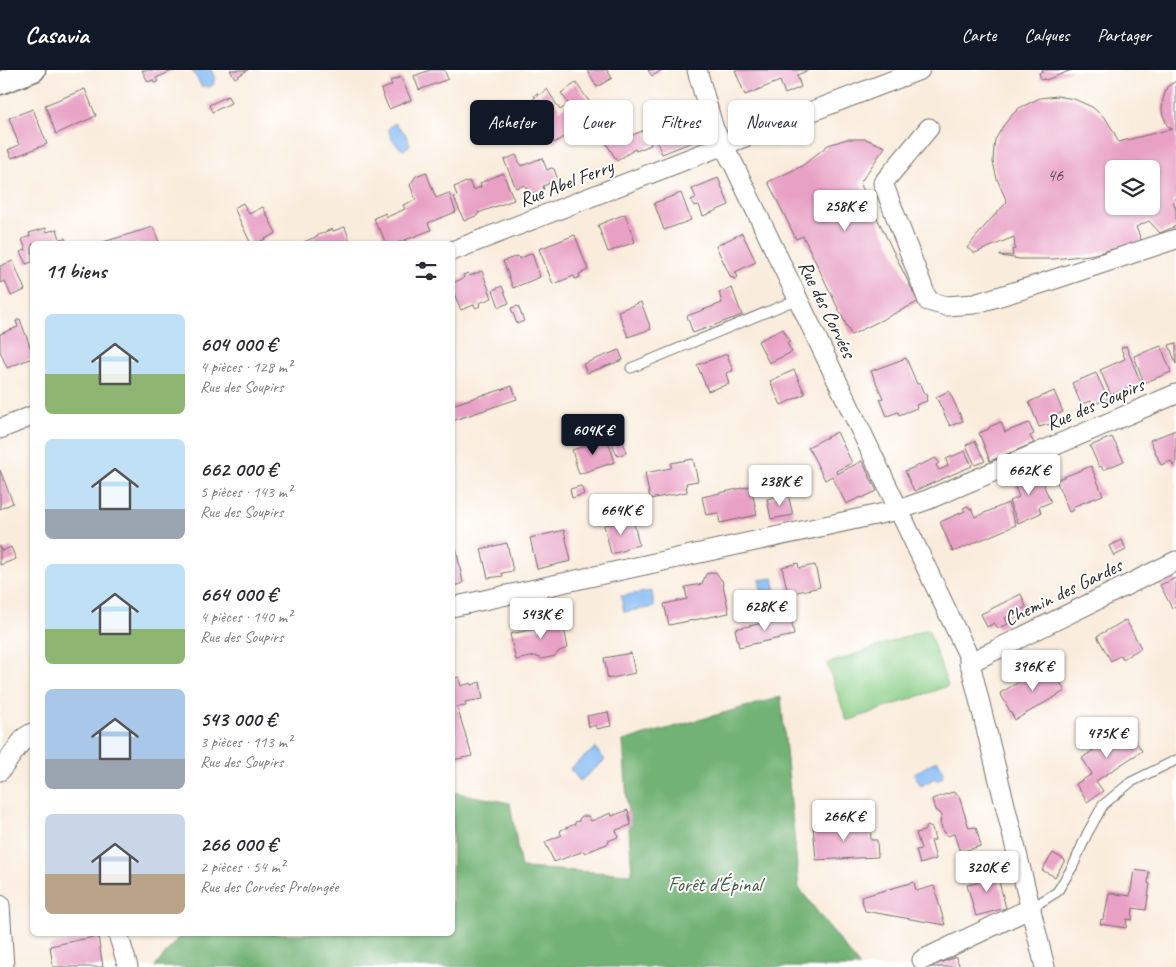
<!DOCTYPE html>
<html lang="fr">
<meta charset="utf-8">
<style>
:root{--surface:#fff;--page:#f7f7f7;--text:#2b2b33;--muted:#7c7c81;--accent:#111827}
body{margin:0;font-family:Caveat,sans-serif;background:var(--page);color:var(--text);height:100vh;display:flex;flex-direction:column;font-size:19px;white-space:nowrap}
*{box-sizing:border-box;margin:0}
p{font-size:16px;color:var(--muted)}
.icon{flex:none;width:28px;height:28px;fill:none;stroke:currentColor;stroke-width:2;stroke-linecap:round;stroke-linejoin:round}
.map{position:relative;flex:1;overflow:hidden}
.panel{position:absolute;left:30px;top:171px;width:425px;height:695px;display:flex;flex-direction:column;background:var(--surface);border-radius:8px;box-shadow:0 1px 4px #0004}
.panel>*{flex:none}
.hud{position:absolute;left:470px;top:30px;width:475px;height:45px;display:flex;gap:10px}
.controls{position:absolute;left:1105px;top:90px;display:grid;gap:10px}
.controls a{display:grid;place-items:center;width:55px;height:55px;border-radius:8px;background:var(--surface);box-shadow:0 1px 4px #0004;font-size:25px}
.price{position:absolute;translate:-50% -42px;padding:0 11px;border-radius:5px;background:#fff;color:#222;font-size:16px;line-height:32px;filter:drop-shadow(0 1px 2px #0008)}
.price::after{content:'';position:absolute;left:50%;top:30px;width:15px;height:11px;margin-left:-8px;background:inherit;clip-path:polygon(0 0,100% 0,50% 100%)}
.price.current{background:var(--accent);color:#fff}
ul{padding:0;list-style:none}
li{display:flex;align-items:center;gap:15px;height:125px;padding:0 15px}
li span{display:grid;place-items:center;flex:none;width:140px;height:100px;border-radius:8px;color:#555}
li>.icon{margin-inline-start:auto}
span .icon{width:60px;height:60px;fill:#fffc;stroke-width:1}
li b{font-size:21px}
h2{display:flex;justify-content:space-between;align-items:center;height:60px;padding:0 15px;font-size:21px}
.pill{padding:0 18px;border-radius:8px;background:var(--surface);box-shadow:0 1px 4px #0004;font-size:18px;line-height:45px}
.pill.current{background:var(--accent);color:#fff}
header{display:flex;align-items:center;gap:30px;box-sizing:border-box;height:70px;padding:0 25px;background:var(--accent);color:#fff}
header strong{font-size:24px}
nav{display:flex;gap:28px;margin-inline-start:auto;font-size:18px}
.map>svg:first-child{display:block}
.green{fill:#8dcf88;stroke:#5c7d5a}
.forest{fill:#72b274;stroke:#4e6e50}
.water{fill:#86bbf5;stroke:#587390}
.building{fill:#e8a0c5;fill-rule:evenodd}
.lines{fill:none;stroke-linecap:round;stroke-linejoin:round}
.service-casing{stroke:#736f69;stroke-width:11}
.minor-casing{stroke:#736f69;stroke-width:21}
.tertiary-casing{stroke:#736f69;stroke-width:25}
.service{stroke:#fff;stroke-width:9}
.minor{stroke:#fff;stroke-width:19}
.tertiary{stroke:#fff;stroke-width:22}
.labels{text-anchor:middle;dominant-baseline:central;stroke-width:4;stroke-linejoin:round;paint-order:stroke}
.number-label{font-size:18px;fill:#5a4852}
.street-label{font-size:20px;fill:#2b2b2b;stroke:#fff}
.park-label{font-size:20px;fill:#485c47;stroke:#fff}
</style>
<header>
<strong>Casavia</strong>
<nav><a>Carte</a><a>Calques</a><a>Partager</a></nav>
</header>
<div class="map">
<svg width="1176" height="897" viewBox="0 0 1176 897">
<rect width="100%" height="100%" fill="#fff"/>
<filter id="ink" filterUnits="userSpaceOnUse"><feTurbulence type="fractalNoise" baseFrequency=".02" numOctaves="2"/><feDisplacementMap in="SourceGraphic" scale="10" xChannelSelector="R" yChannelSelector="G"/><feConvolveMatrix kernelMatrix="1 2 1 2 8 2 1 2 1" color-interpolation-filters="sRGB"/></filter>
<filter id="wash" filterUnits="userSpaceOnUse"><feTurbulence type="fractalNoise" baseFrequency=".0096" numOctaves="4" result="noise"/><feDisplacementMap in="SourceGraphic" scale="20" xChannelSelector="R" yChannelSelector="G"/><feGaussianBlur stdDeviation="1.12" result="paint"/><feColorMatrix in="noise" values="0 0 0 0 0 0 0 0 0 0 0 0 0 0 0 0 0 1.4 0 .05"/><feComposite in="paint" operator="in"/></filter>
<g filter="url(#wash)">
<rect width="100%" height="100%" fill="#f9ecdc"/>
<polygon class="green" points="928,559 948,616 847,651 827,594"/>
<polygon class="forest" points="781,627 799,818 860,897 155,897 181,864 452,864 453,722 510,733 521,798 632,804 623,671"/>
<g class="water">
<polygon points="192,0 211,0 216,9 213,11 214,14 207,18 206,15 202,17"/>
<polygon points="395,53 405,63 410,75 403,80 393,71 388,59"/>
<polygon points="773,508 779,535 765,538 759,510"/>
<polygon points="652,521 654,537 624,542 621,526"/>
<polygon points="595,678 605,690 580,711 570,699"/>
<polygon points="937,690 944,702 942,704 943,707 937,711 935,708 921,716 914,704"/>
</g>
<g id="blocks">
<g class="building">
<polygon points="142,0 174,0 156,8 158,12 154,13 153,10 148,12"/>
<polygon points="230,0 248,0 235,8"/>
<polygon points="430,0 444,0 448,9 419,20 414,6"/>
<polygon points="587,0 607,0 612,8 597,17"/>
<polygon points="648,0 662,0 652,6"/>
<polygon points="735,0 809,0 797,5 801,17 785,24 780,11 745,25"/>
<polygon points="1042,0 1072,0 1046,10 1045,9 1041,10 1039,3 1043,2"/>
<polygon points="401,7 411,30 389,39 381,20 392,15 390,11"/>
<path d="M 1176,11 L 1176,129 L 1173,131 L 1176,140 L 1176,156 L 1160,163 L 1149,151 L 1136,157 L 1142,172 L 1090,185 L 1054,189 L 1020,189 L 1000,186 L 1000,185 L 1013,186 L 1012,180 L 1015,179 L 1014,167 L 975,183 L 967,178 L 990,150 L 1007,132 L 997,109 L 993,92 L 994,78 L 995,70 L 1003,56 L 1012,45 L 1019,38 L 1040,28 L 1057,26 L 1074,29 L 1092,37 L 1106,49 L 1114,62 L 1118,72 L 1172,59 L 1167,55 L 1163,45 L 1162,40 L 1163,29 L 1167,17 ZM 1114,99 L 1151,99 L 1151,136 L 1114,136 Z"/>
<polygon points="576,13 591,34 575,44 582,55 554,73 527,34 536,27 534,26 537,23 538,26 547,19 560,40 569,34 561,23"/>
<polygon points="85,19 96,46 56,64 45,35"/>
<polygon points="228,26 231,33 212,42 209,35"/>
<polygon points="33,39 47,74 12,88 8,80 19,75 9,48"/>
<polygon points="696,42 701,61 698,70 662,84 652,60"/>
<polygon points="615,45 627,67 645,60 651,75 636,81 635,79 617,91 599,61 613,53 610,48"/>
<polygon points="847,69 866,69 885,77 860,113 918,232 851,265 803,166 796,169 768,112 802,96 828,75"/>
<polygon points="516,85 521,96 542,88 547,100 551,98 554,99 558,110 543,116 544,119 529,125 525,115 516,118 504,90"/>
<polygon points="426,102 436,128 449,123 456,142 428,153 431,160 395,174 386,174 380,159 378,159 374,148 386,143 387,147 405,139 403,135 416,130 410,115 416,106"/>
<polygon points="503,103 514,130 478,143 478,145 464,151 454,127 457,126 454,117 469,111 473,120 481,117 480,113"/>
<polygon points="718,108 729,135 703,146 699,135 694,136 691,130 696,128 692,119"/>
<polygon points="681,123 691,150 664,160 654,133"/>
<polygon points="243,133 249,144 263,137 276,163 256,174 251,174 234,138"/>
<polygon points="625,144 635,172 608,182 598,155"/>
<polygon points="153,157 160,174 100,174 100,173"/>
<polygon points="345,157 351,174 299,174 318,166 318,165 332,159 333,161"/>
<polygon points="46,158 47,162 57,159 60,169 65,168 67,174 32,174 32,192 26,194 20,182 26,180 22,169 30,166 29,163"/>
<polygon points="742,163 756,192 735,202 738,207 734,209 732,207 731,208 716,176"/>
<polygon points="575,165 588,200 579,204 580,207 575,209 574,206 553,214 539,179"/>
<polygon points="532,183 540,207 513,218 503,191 518,186 519,189"/>
<polygon points="13,191 25,220 11,226 5,211 0,213 0,196"/>
<polygon points="482,201 492,228 479,233 480,236 476,238 474,235 461,240 452,219 452,213 464,208 463,205 468,203 469,206"/>
<polygon points="502,216 509,233 499,237 493,220"/>
<polygon points="732,218 742,245 693,263 687,246 722,233 719,222"/>
<polygon points="641,232 651,259 628,267 618,241"/>
<polygon points="518,236 524,251 517,254 511,238"/>
<polygon points="20,249 32,282 32,288 7,298 0,281 0,264 18,257 16,251"/>
<polygon points="783,259 790,272 787,273 792,282 769,293 758,271"/>
<polygon points="1176,273 1176,294 1169,275"/>
<polygon points="1126,276 1141,313 1111,325 1100,300 1125,289 1121,278"/>
<polygon points="1161,276 1171,302 1144,313 1134,286"/>
<polygon points="619,280 623,290 587,303 583,294"/>
<polygon points="727,284 733,301 726,303 729,314 708,321 697,295"/>
<polygon points="906,288 917,314 920,314 924,324 926,324 927,327 926,327 927,331 916,335 917,338 899,345 898,342 887,346 880,329 883,328 871,301"/>
<polygon points="794,300 805,324 781,335 770,311"/>
<polygon points="1096,303 1108,329 1092,335 1091,331 1081,334 1072,313"/>
<polygon points="512,316 517,329 452,351 452,335 485,324 485,325"/>
<polygon points="949,321 963,351 950,356 936,327"/>
<polygon points="1054,321 1063,342 1055,346 1056,348 1051,351 1050,354 1039,357 1029,332"/>
<polygon points="1001,352 1005,362 1029,353 1034,364 1030,366 1034,373 990,391 979,363 989,359 989,357"/>
<polygon points="1176,360 1176,394 1173,396 1171,391 1161,395 1150,370"/>
<polygon points="837,362 852,393 836,401 837,404 862,391 877,421 862,428 861,427 846,434 832,406 825,410 808,377"/>
<polygon points="621,363 626,383 617,386 610,367"/>
<polygon points="1112,367 1124,391 1103,400 1101,396 1099,397 1090,376"/>
<polygon points="607,368 615,392 579,404 572,380"/>
<polygon points="975,371 985,391 975,395 966,375"/>
<polygon points="965,381 972,396 914,421 905,401 936,388 939,393 936,395 939,400 948,396 946,389"/>
<polygon points="693,389 698,411 686,413 687,422 650,429 645,403 671,398 671,393"/>
<polygon points="1091,396 1103,425 1072,437 1074,440 1069,442 1056,410"/>
<polygon points="1037,398 1045,415 1044,416 1051,432 1039,437 1041,443 1018,453 1009,431 1019,427 1012,410"/>
<polygon points="0,400 13,433 0,439"/>
<polygon points="581,416 584,424 572,428 570,419"/>
<polygon points="751,416 757,445 720,453 718,443 706,445 702,427"/>
<polygon points="788,424 793,445 771,449 767,429"/>
<polygon points="1008,433 1016,455 953,482 940,452 965,441 963,438 968,436 970,439 971,438 975,447"/>
<polygon points="633,449 639,475 626,478 626,480 611,484 604,455"/>
<polygon points="564,460 571,491 537,499 530,468"/>
<polygon points="1122,470 1126,480 1114,486 1109,476"/>
<polygon points="507,473 513,501 502,503 503,506 488,508 481,479"/>
<polygon points="0,476 2,481 11,477 16,489 0,495"/>
<polygon points="456,478 463,513 456,516 456,514 452,514 452,479"/>
<polygon points="798,493 799,498 815,495 820,517 788,524 782,497"/>
<polygon points="716,502 721,510 722,510 729,543 669,555 664,534 687,529 685,517 702,514 706,504"/>
<polygon points="1176,508 1176,536 1172,538 1160,515"/>
<polygon points="1021,524 1026,537 1005,548 1008,554 998,558 994,553 987,557 981,544"/>
<polygon points="561,544 568,578 559,581 555,586 542,589 535,586 516,590 510,564 545,557 543,547"/>
<polygon points="791,547 794,565 739,577 735,559"/>
<polygon points="1126,550 1141,578 1123,589 1121,585 1111,591 1097,566"/>
<polygon points="631,583 635,603 608,609 604,588"/>
<polygon points="1050,594 1065,621 1015,650 1000,623"/>
<polygon points="459,607 461,616 471,613 472,615 480,612 483,629 465,632 466,636 457,637 472,686 452,690 452,609"/>
<polygon points="608,642 611,656 596,659 596,655 589,657 587,646"/>
<polygon points="1125,654 1142,681 1096,711 1103,721 1087,732 1076,714 1092,704 1082,688 1095,679 1093,674"/>
<polygon points="953,722 959,726 969,758 976,757 981,776 960,782 954,764 947,766 942,758 940,752 942,745 935,740 932,729"/>
<polygon points="628,740 631,755 616,760 618,767 608,771 609,773 585,783 584,781 554,792 545,772 562,765 560,763 561,760 575,754 575,752 579,751 579,749 582,746 588,746 591,751 611,743 612,746"/>
<polygon points="848,754 849,755 870,754 871,770 877,770 878,787 816,790 813,756"/>
<polygon points="927,756 932,758 935,770 931,771 936,789 920,794 916,780 921,779 916,763 924,761"/>
<polygon points="1053,783 1065,790 1055,807 1042,800"/>
<polygon points="996,799 1000,801 1001,804 998,808 1006,838 976,846 967,815 977,813 975,808 977,804"/>
<polygon points="1134,800 1149,802 1148,813 1150,814 1146,840 1133,838 1132,850 1127,849 1126,858 1100,854 1101,849 1103,850 1104,843 1105,844 1109,823 1130,826"/>
<polygon points="914,812 916,821 934,816 945,855 865,841 861,827"/>
<polygon points="98,866 103,897 53,897 50,876"/>
<polygon points="956,887 960,897 929,897"/>
</g>
</g>
</g>
<g filter="url(#ink)">
<use href="#blocks" fill-opacity="0" stroke="#736f69" stroke-width="1"/>
<g class="lines">
<defs>
<g id="service">
<polyline points="631,298 798,229"/>
<polyline points="1031,838 1057,822 1073,796 1087,764 1103,735 1131,712 1176,690"/>
</g>
<g id="minor">
<polyline points="697,0 714,59 734,95 968,585 1045,897"/>
<polyline points="929,58 883,113 928,231 946,236 974,234 1040,214 1176,169"/>
<polyline points="452,181 724,75 920,0"/>
<polyline points="0,359 32,346"/>
<polyline points="452,537 898,440 927,430 1176,324"/>
<polyline points="969,593 1176,491"/>
<polyline points="0,701 25,667 32,663"/>
<polyline points="0,835 4,897"/>
<polyline points="118,864 128,897"/>
<polyline points="922,890 1031,838"/>
</g>
<polyline id="tertiary" points="0,13 34,0"/>
</defs>
<use href="#service" class="service-casing"/>
<use href="#minor" class="minor-casing"/>
<use href="#tertiary" class="tertiary-casing"/>
<use href="#service" class="service"/>
<use href="#minor" class="minor"/>
<use href="#tertiary" class="tertiary"/>
</g>
</g>
<g class="labels">
<g class="number-label">
<text x="1055" y="105">46</text>
</g>
<g class="street-label">
<text transform="translate(566 113) rotate(-21)">Rue Abel Ferry</text>
<text transform="translate(827 239) rotate(64)">Rue des Corvées</text>
<text transform="translate(1095 334) rotate(-23)">Rue des Soupirs</text>
<text transform="translate(1063 522) rotate(-26)">Chemin des Gardes</text>
</g>
<g class="park-label">
<text x="715" y="814">Forêt d'Épinal</text>
</g>
</g>
</svg>
<div class="controls">
<a><svg class="icon" aria-label="layers" viewBox="0 0 24 24"><path d="M12 4l9 5-9 5-9-5zM3 14l9 5 9-5"/></svg></a>
</div>
<b class="price" style="left:845px;top:162px">258K €</b>
<b class="price current" style="left:593px;top:386px">604K €</b>
<b class="price" style="left:1029px;top:426px">662K €</b>
<b class="price" style="left:780px;top:437px">238K €</b>
<b class="price" style="left:621px;top:466px">664K €</b>
<b class="price" style="left:765px;top:562px">628K €</b>
<b class="price" style="left:541px;top:570px">543K €</b>
<b class="price" style="left:1033px;top:622px">396K €</b>
<b class="price" style="left:1107px;top:689px">475K €</b>
<b class="price" style="left:844px;top:772px">266K €</b>
<b class="price" style="left:987px;top:823px">320K €</b>
<div class="hud">
<a class="pill current">Acheter</a>
<a class="pill">Louer</a>
<a class="pill">Filtres</a>
<a class="pill">Nouveau</a>
</div>
<section class="panel">
<h2>11 biens<svg class="icon" aria-label="filters" viewBox="0 0 24 24"><path d="M4 7h16M4 17h16"/><circle cx="9" cy="7" r="2"/><circle cx="15" cy="17" r="2"/></svg></h2>
<ul>
<li><span style="background:linear-gradient(#bfe0f5 60%,#8fb573 0)"><svg class="icon" aria-label="home" viewBox="0 0 24 24"><path d="M3 11l9-7 9 7M6 9v11h12V9"/></svg></span><div><b>604 000 €</b><p>4 pièces · 128 m²</p><p>Rue des Soupirs</p></div></li>
<li><span style="background:linear-gradient(#bfe0f5 70%,#9aa5b1 0)"><svg class="icon" aria-label="home" viewBox="0 0 24 24"><path d="M3 11l9-7 9 7M6 9v11h12V9"/></svg></span><div><b>662 000 €</b><p>5 pièces · 143 m²</p><p>Rue des Soupirs</p></div></li>
<li><span style="background:linear-gradient(#bfe0f5 65%,#8fb573 0)"><svg class="icon" aria-label="home" viewBox="0 0 24 24"><path d="M3 11l9-7 9 7M6 9v11h12V9"/></svg></span><div><b>664 000 €</b><p>4 pièces · 140 m²</p><p>Rue des Soupirs</p></div></li>
<li><span style="background:linear-gradient(#a9c7e8 70%,#9aa5b1 0)"><svg class="icon" aria-label="home" viewBox="0 0 24 24"><path d="M3 11l9-7 9 7M6 9v11h12V9"/></svg></span><div><b>543 000 €</b><p>3 pièces · 113 m²</p><p>Rue des Soupirs</p></div></li>
<li><span style="background:linear-gradient(#c9d6e8 60%,#b9a48a 0)"><svg class="icon" aria-label="home" viewBox="0 0 24 24"><path d="M3 11l9-7 9 7M6 9v11h12V9"/></svg></span><div><b>266 000 €</b><p>2 pièces · 54 m²</p><p>Rue des Corvées Prolongée</p></div></li>
</ul>
</section>
</div>
